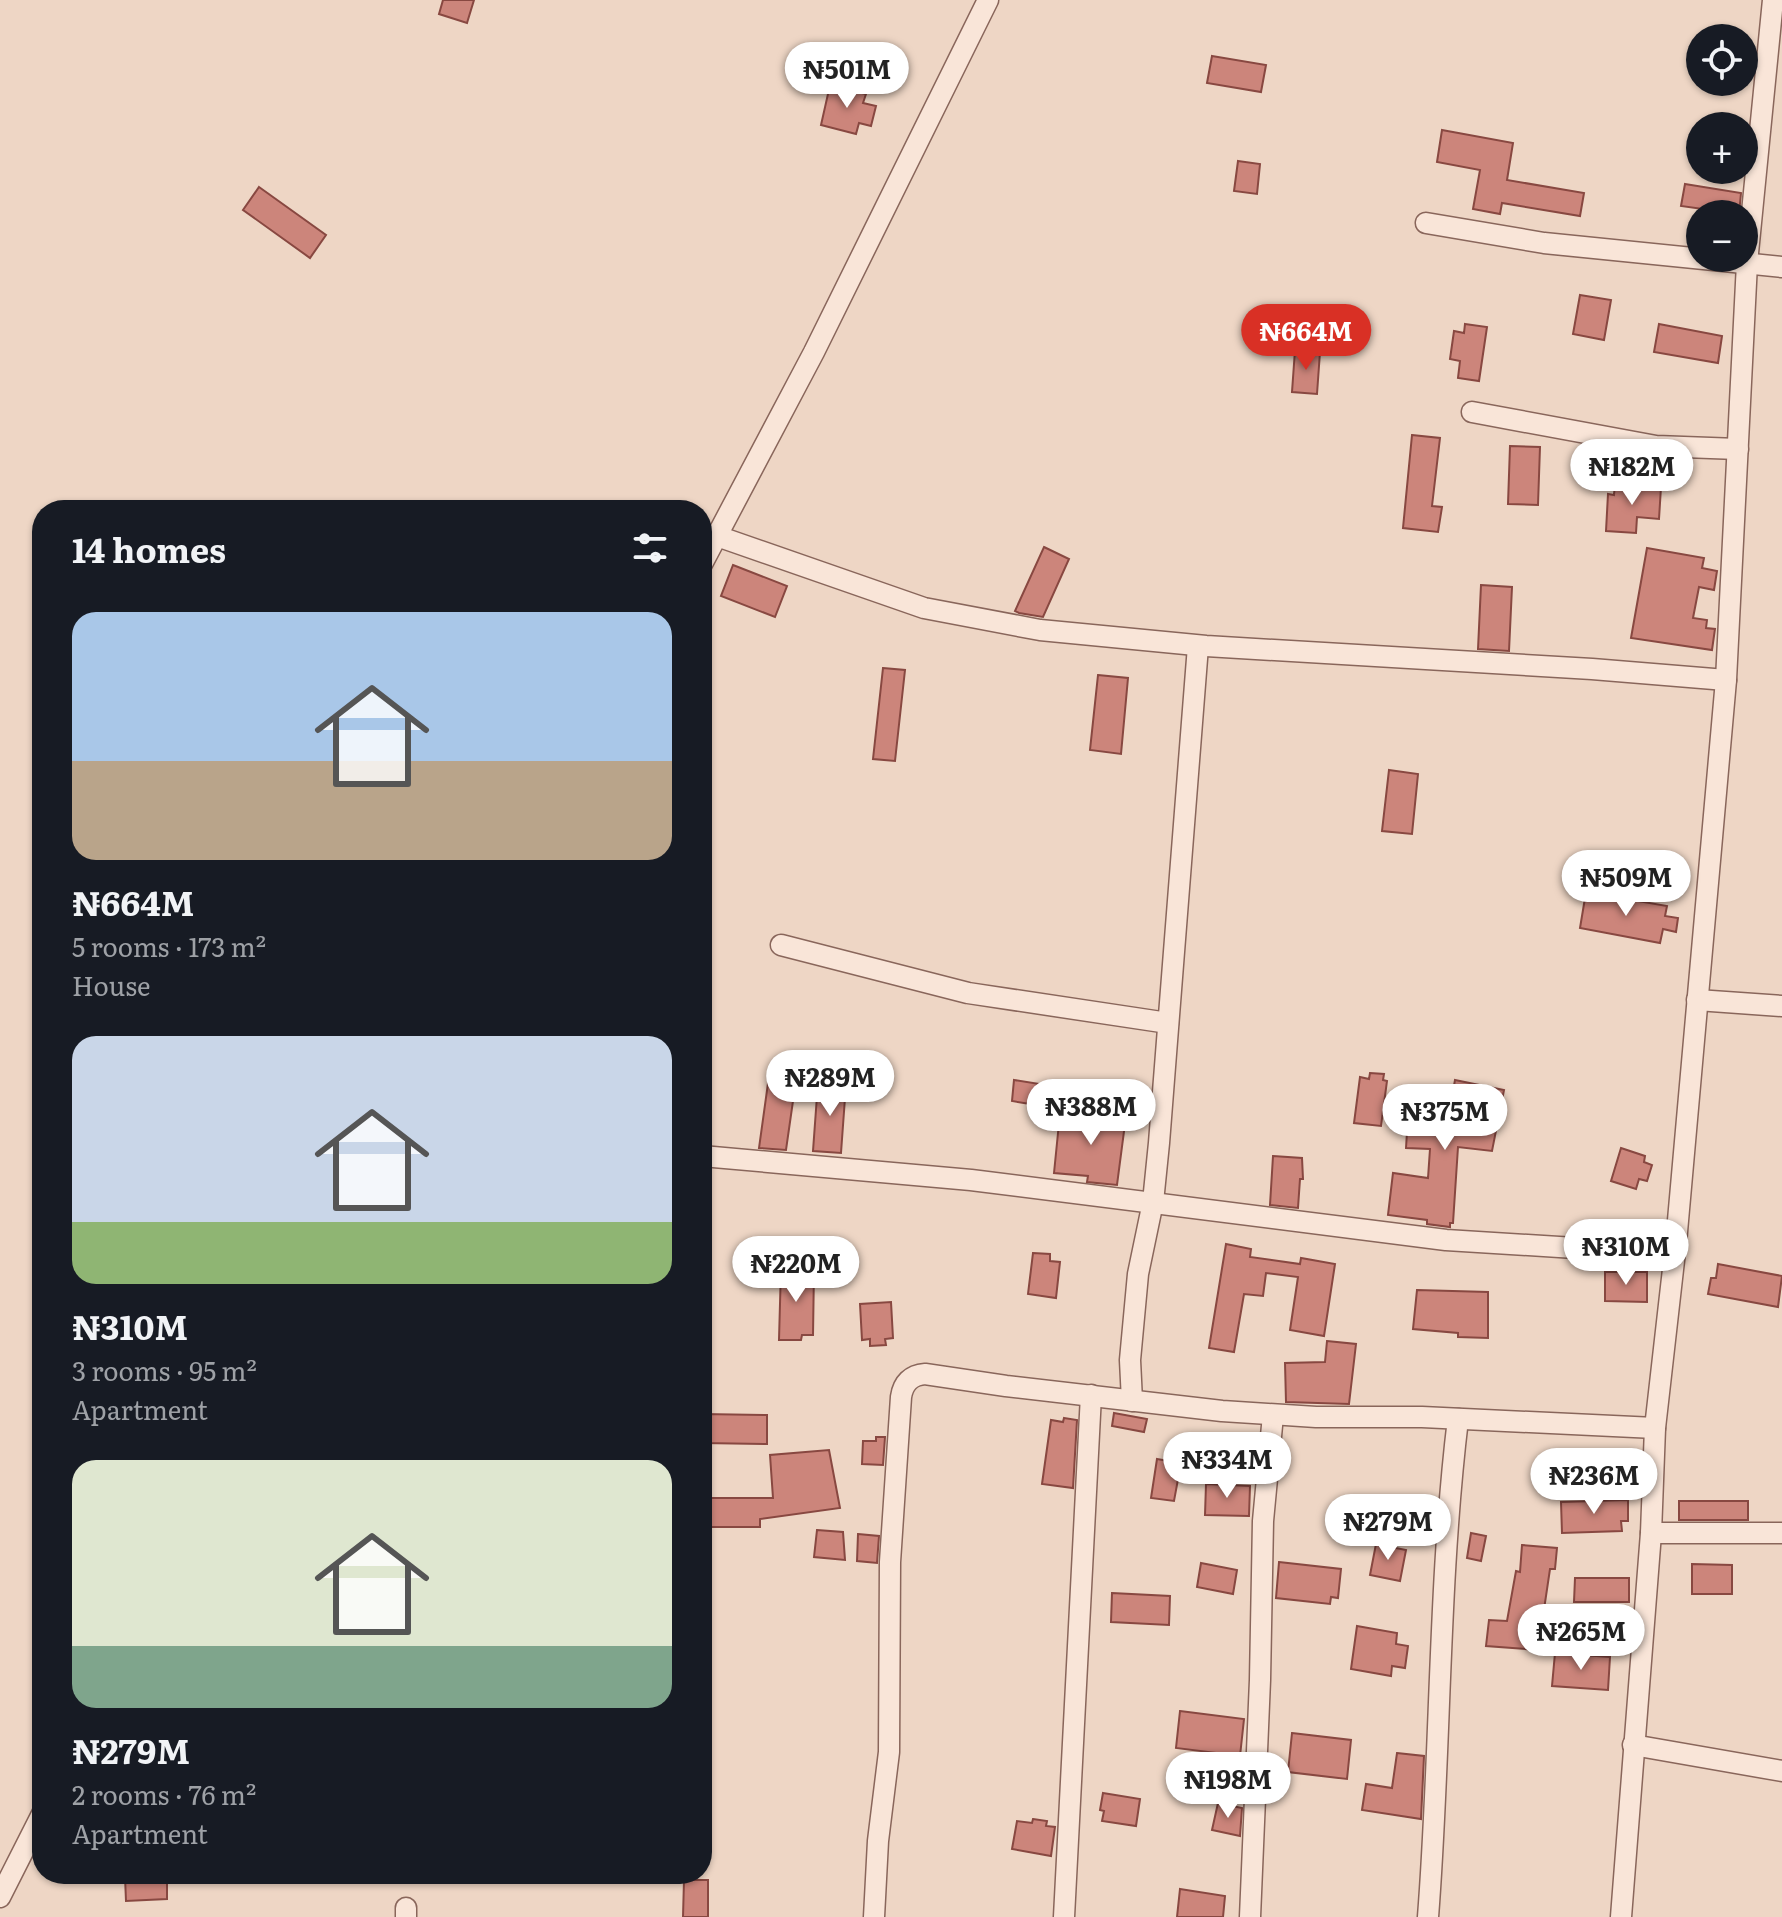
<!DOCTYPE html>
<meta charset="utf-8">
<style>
:root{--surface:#171b24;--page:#242831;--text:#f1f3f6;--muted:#9ea1a6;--accent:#d93025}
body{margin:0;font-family:Literata,serif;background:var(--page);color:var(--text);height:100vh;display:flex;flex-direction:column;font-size:30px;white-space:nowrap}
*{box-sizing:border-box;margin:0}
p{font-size:26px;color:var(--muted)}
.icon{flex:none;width:44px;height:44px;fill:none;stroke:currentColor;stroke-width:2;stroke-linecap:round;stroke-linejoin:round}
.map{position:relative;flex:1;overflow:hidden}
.drawer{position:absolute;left:32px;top:500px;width:680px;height:1384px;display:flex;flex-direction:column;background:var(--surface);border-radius:32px;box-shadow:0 2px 6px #0004}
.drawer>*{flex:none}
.controls{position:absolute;left:1686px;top:24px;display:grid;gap:16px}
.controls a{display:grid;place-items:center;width:72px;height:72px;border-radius:50%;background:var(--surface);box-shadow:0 2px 6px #0004;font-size:40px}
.price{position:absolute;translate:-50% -68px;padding:0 18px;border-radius:28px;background:#fff;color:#222;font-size:26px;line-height:52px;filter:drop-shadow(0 2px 4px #0008)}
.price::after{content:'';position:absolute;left:50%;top:48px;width:24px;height:18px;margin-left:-12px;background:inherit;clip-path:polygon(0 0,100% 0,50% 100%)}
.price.selected{background:var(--accent);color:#fff}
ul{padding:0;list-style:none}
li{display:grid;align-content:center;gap:16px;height:424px;padding:0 40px}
li span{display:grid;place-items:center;height:248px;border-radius:24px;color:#555}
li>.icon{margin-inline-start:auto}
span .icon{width:144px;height:144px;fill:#fffc;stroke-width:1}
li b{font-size:34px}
h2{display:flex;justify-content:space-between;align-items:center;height:96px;padding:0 40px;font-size:34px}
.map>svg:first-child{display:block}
.building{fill:#cc857b;stroke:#884841;stroke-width:2}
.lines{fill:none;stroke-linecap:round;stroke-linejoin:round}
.minor-casing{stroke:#89665b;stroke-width:23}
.minor{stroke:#f9e5d8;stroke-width:20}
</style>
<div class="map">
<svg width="1782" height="1917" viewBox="0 0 1782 1917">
<rect width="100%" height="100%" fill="#eed6c5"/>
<g class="building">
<polygon points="443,0 474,0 467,23 439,14"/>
<polygon points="1212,56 1266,65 1261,92 1207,83"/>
<polygon points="830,85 866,94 863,103 876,106 871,126 859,123 856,134 821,125"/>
<polygon points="1442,130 1513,143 1507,180 1584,193 1580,216 1502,203 1500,214 1473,209 1480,170 1437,162"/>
<polygon points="1238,161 1260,164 1257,194 1234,191"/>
<polygon points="1685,184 1741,193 1739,214 1681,206"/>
<polygon points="259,187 326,235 310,258 243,210"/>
<polygon points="1580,295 1611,300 1604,340 1573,334"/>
<polygon points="1465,324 1487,327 1479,381 1458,378 1460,361 1450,359 1454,331 1464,333"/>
<polygon points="1659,324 1722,336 1718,363 1654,352"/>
<polygon points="1295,350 1320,352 1317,394 1292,392"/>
<polygon points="1412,435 1440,438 1432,506 1442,507 1438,532 1403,528"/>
<polygon points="1510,446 1540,447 1538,505 1508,504"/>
<polygon points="1615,483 1661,487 1659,519 1637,517 1636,533 1606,531 1608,494 1614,495"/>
<polygon points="1044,547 1069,559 1043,617 1019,613 1015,611"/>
<polygon points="1647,548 1704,558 1702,568 1717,571 1714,590 1699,587 1693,618 1707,620 1706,628 1715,629 1712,650 1631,638"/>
<polygon points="733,565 787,586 775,617 721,596"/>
<polygon points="1481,585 1512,587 1509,651 1478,649"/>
<polygon points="883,668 905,670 895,761 873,759"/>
<polygon points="1098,675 1128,678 1121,754 1090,750"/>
<polygon points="1389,770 1418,774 1412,834 1382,831"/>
<polygon points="1586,892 1667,906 1665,916 1678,918 1676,932 1663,929 1660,943 1580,928"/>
<polygon points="1370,1073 1384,1074 1383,1080 1387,1081 1381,1126 1354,1123 1360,1077 1369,1079"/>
<polygon points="769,1076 796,1080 786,1150 759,1148"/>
<polygon points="1014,1080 1052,1086 1049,1107 1012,1101"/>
<polygon points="1455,1080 1504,1090 1492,1151 1458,1147 1453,1223 1450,1223 1450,1227 1427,1224 1427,1220 1388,1215 1393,1173 1428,1178 1430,1149 1406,1148 1407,1132 1398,1132 1399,1117 1448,1119"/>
<polygon points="818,1082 846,1084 841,1153 813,1151"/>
<polygon points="1096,1112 1126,1116 1117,1185 1087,1182 1088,1176 1054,1173 1060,1113 1095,1117"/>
<polygon points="1621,1148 1645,1156 1644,1162 1652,1165 1647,1181 1639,1179 1636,1189 1611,1181"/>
<polygon points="1273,1156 1302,1158 1303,1179 1300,1179 1298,1208 1270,1205"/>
<polygon points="1226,1244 1251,1249 1250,1257 1300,1264 1301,1258 1335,1264 1324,1336 1290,1330 1298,1277 1266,1273 1263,1296 1244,1294 1234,1352 1209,1348"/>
<polygon points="1033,1253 1050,1254 1050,1261 1060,1262 1056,1298 1028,1294"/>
<polygon points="1718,1264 1782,1276 1778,1307 1708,1294 1711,1278 1716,1278"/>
<polygon points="781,1268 814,1269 813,1335 802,1335 801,1340 779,1340"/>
<polygon points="1605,1272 1647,1272 1647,1302 1605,1301"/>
<polygon points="1417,1290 1488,1292 1488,1338 1458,1337 1458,1333 1413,1329"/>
<polygon points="891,1302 893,1338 885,1339 886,1345 870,1346 870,1339 862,1340 860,1304"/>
<polygon points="1327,1341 1356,1344 1349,1404 1286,1402 1285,1363 1325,1362"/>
<polygon points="1114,1413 1147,1419 1144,1432 1112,1426"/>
<polygon points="702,1414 767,1415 767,1444 702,1443"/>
<polygon points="1064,1418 1077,1420 1073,1488 1042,1484 1051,1420 1063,1422"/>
<polygon points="876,1437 885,1437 883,1465 862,1464 863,1441 876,1441"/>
<polygon points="829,1450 840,1508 760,1519 760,1527 702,1527 702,1498 773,1498 770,1455"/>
<polygon points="1157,1459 1181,1463 1174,1501 1151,1498"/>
<polygon points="1206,1484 1250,1486 1249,1516 1205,1515"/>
<polygon points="1628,1500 1628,1521 1621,1521 1622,1531 1562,1533 1561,1502"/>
<rect x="1679" y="1501" width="69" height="19"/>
<polygon points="817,1530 843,1532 845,1560 814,1557"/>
<polygon points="1471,1533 1486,1536 1481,1561 1467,1558"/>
<polygon points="858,1534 879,1536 877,1563 857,1561"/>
<polygon points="1376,1544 1406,1550 1400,1581 1370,1575"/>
<polygon points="1522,1545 1557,1548 1555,1569 1550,1569 1538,1650 1486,1646 1489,1620 1507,1621 1516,1571 1520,1572"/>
<polygon points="1279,1562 1341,1569 1338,1598 1331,1597 1330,1604 1276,1598"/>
<polygon points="1201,1563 1237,1570 1233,1594 1197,1587"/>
<polygon points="1692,1564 1732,1565 1732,1594 1692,1594"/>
<polygon points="1575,1578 1629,1578 1629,1602 1574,1602"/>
<polygon points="1112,1593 1170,1596 1169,1625 1111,1622"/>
<polygon points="1357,1626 1397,1633 1396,1644 1408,1646 1405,1668 1392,1666 1391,1676 1351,1669"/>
<polygon points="1555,1653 1610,1657 1608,1690 1552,1686"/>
<polygon points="1180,1711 1244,1719 1240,1756 1176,1748"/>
<polygon points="1292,1733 1351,1740 1347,1779 1288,1772"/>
<polygon points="1397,1753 1424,1756 1421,1819 1362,1810 1366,1784 1392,1788"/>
<polygon points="1103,1793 1140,1799 1136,1826 1102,1821 1104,1811 1100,1810"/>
<polygon points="1218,1803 1242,1808 1240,1836 1212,1830"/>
<polygon points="1033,1819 1047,1821 1046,1826 1055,1827 1051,1856 1012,1849 1017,1821 1032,1823"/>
<polygon points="167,1875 167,1899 126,1901 125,1877"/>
<polygon points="684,1880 708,1880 708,1917 683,1917"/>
<polygon points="1180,1889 1225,1896 1223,1917 1177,1917"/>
</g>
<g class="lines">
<defs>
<g id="minor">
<polyline points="1426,223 1544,243 1782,267"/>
<polyline points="1472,412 1656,446 1738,449"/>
<polyline points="717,536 924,608 1040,630 1206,646 1592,669 1726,680"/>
<polyline points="702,564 814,352 988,0"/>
<polyline points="781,945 968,993 1168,1023"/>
<polyline points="1697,1000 1782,1006"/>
<polyline points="702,1156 971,1180 1446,1240 1575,1248 1676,1243"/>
<polyline points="1132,1401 1130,1360 1138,1274 1153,1202 1159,1143 1198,646"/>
<polyline points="1651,1533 1782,1533"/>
<polyline points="1633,1745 1782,1771"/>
<polyline points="0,1897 42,1814"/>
<polyline points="406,1908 406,1917"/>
<path d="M 874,1917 L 878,1841 L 889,1752 L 890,1562 L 901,1397 C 903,1383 911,1375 925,1374 L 1006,1386 L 1222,1411 L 1316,1417 L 1422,1417 L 1655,1428"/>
<polyline points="1064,1917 1091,1395"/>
<polyline points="1250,1917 1260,1680 1263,1521 1273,1415"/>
<path d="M 1428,1917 C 1441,1751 1438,1584 1458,1419"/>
<polyline points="1621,1917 1651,1533 1655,1428 1676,1243 1726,680 1747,263 1773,0"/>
</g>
</defs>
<use href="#minor" class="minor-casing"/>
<use href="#minor" class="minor"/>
</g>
</svg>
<div class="controls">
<a><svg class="icon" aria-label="locate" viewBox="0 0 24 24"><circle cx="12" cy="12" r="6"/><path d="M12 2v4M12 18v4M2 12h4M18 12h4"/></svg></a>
<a>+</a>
<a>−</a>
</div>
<b class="price" style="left:847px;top:110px">₦501M</b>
<b class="price selected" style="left:1306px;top:372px">₦664M</b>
<b class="price" style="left:1632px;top:507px">₦182M</b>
<b class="price" style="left:1626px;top:918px">₦509M</b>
<b class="price" style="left:830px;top:1118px">₦289M</b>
<b class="price" style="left:1091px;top:1147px">₦388M</b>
<b class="price" style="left:1445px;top:1152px">₦375M</b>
<b class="price" style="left:1626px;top:1287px">₦310M</b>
<b class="price" style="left:796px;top:1304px">₦220M</b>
<b class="price" style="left:1227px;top:1500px">₦334M</b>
<b class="price" style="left:1594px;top:1516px">₦236M</b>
<b class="price" style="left:1388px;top:1562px">₦279M</b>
<b class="price" style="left:1581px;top:1672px">₦265M</b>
<b class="price" style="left:1228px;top:1820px">₦198M</b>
<section class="drawer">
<h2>14 homes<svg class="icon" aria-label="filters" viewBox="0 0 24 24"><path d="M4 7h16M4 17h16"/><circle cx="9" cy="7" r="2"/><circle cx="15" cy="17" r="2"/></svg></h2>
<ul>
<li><span style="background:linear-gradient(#a9c7e8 60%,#b9a48a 0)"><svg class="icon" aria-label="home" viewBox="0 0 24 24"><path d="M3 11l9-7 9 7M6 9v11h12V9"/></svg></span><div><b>₦664M</b><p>5 rooms · 173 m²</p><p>House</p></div></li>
<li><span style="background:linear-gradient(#c9d6e8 75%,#8fb573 0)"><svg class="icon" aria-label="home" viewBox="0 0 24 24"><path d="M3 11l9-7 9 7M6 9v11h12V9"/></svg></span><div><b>₦310M</b><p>3 rooms · 95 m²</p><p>Apartment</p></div></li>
<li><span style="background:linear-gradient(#dfe7d0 75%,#7fa58c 0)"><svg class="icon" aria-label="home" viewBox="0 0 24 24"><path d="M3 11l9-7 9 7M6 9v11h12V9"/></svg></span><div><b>₦279M</b><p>2 rooms · 76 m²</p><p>Apartment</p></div></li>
</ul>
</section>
</div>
